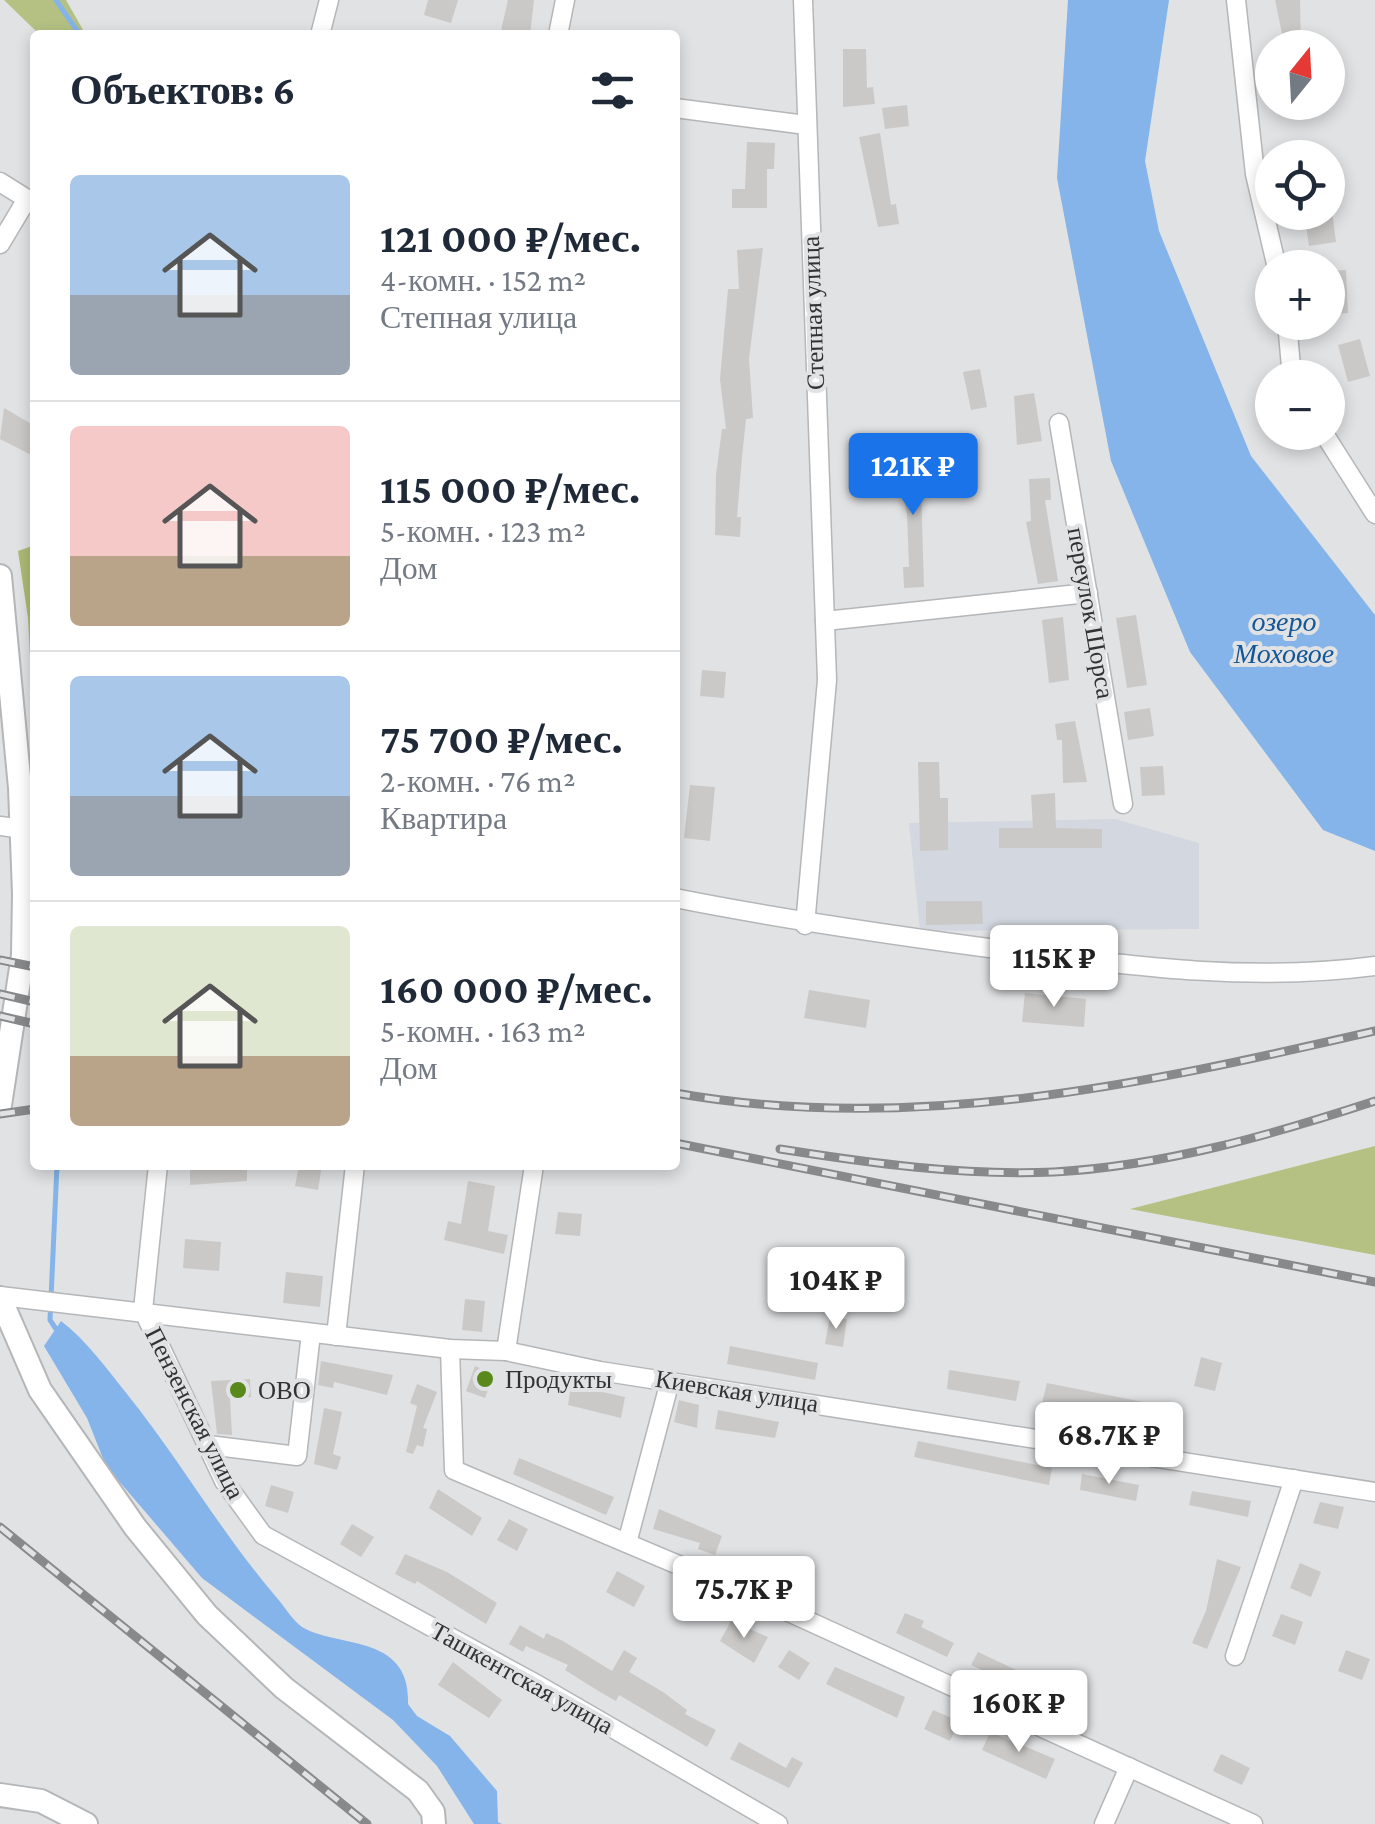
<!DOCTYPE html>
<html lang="ru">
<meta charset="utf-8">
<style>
:root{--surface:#fff;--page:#f6f6f7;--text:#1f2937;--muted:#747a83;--line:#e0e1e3;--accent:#1a73e8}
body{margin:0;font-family:"Crimson Pro",serif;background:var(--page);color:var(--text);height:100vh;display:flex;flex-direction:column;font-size:38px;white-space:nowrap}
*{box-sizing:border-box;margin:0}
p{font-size:32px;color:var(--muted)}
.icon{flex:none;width:55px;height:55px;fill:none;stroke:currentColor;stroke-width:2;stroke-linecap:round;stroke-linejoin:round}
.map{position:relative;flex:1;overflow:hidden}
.sheet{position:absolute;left:30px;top:30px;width:650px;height:1140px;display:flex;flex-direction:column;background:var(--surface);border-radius:10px;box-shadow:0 5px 15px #0003}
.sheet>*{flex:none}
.needle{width:65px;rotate:18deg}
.buttons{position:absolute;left:1255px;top:30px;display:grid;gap:20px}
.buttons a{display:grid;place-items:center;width:90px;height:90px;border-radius:50%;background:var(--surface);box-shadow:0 5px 15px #0003;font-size:50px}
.price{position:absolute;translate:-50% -85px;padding:0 22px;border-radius:10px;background:#fff;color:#222;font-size:32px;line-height:65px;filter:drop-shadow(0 2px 5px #0008)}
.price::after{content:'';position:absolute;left:50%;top:60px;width:30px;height:22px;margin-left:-15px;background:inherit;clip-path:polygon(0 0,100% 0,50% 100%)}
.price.selected{background:var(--accent);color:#fff}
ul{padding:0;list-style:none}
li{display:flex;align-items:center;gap:30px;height:250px;padding:0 40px}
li+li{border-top:2px solid var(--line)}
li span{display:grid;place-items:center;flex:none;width:280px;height:200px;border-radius:10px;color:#555}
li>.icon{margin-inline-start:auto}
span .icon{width:120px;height:120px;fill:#fffc;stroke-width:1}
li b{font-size:42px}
h2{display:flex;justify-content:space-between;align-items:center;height:120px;padding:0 40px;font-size:42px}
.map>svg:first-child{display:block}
.built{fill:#d3d8e0}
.green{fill:#b4c183}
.forest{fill:#acba76}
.water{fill:#84b4e9}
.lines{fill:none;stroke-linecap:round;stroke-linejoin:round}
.stream{stroke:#84b4e9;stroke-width:5}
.building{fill:#cbc9c7}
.minor-casing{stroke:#b4b6b8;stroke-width:21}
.major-casing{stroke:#b4b6b8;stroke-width:26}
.minor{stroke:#fff;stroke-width:18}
.major{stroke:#fff;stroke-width:22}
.rail-casing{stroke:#88898b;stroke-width:9}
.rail{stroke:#e1e2e4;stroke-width:5;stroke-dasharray:15;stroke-linecap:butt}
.poi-dot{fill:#59881b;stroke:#e1e2e4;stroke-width:4}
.labels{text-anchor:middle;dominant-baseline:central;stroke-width:8;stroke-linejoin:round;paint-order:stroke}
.street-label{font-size:25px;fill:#313233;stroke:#e1e2e4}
.poi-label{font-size:25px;fill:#313233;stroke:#e1e2e4;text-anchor:start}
.water-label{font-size:28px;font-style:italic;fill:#145797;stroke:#e1e2e4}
</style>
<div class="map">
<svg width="1375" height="1824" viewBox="0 0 1375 1824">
<rect width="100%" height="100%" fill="#e1e2e4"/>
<polygon class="built" points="1115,819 1199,843 1199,929 920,931 909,823"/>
<g class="green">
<polygon points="4,0 66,0 86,35 40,35"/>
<polygon points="1375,1146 1375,1255 1130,1209"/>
</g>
<polygon class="forest" points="35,545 35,755 28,618 18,551"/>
<g class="water">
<polygon points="1068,0 1169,0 1145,161 1159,231 1251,456 1375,615 1375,851 1323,830 1190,652 1111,461 1057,178"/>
<path d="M 61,1321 C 88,1342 106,1368 127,1394 C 180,1460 222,1534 277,1598 C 284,1606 293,1621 302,1627 C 336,1648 411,1633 408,1704 L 417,1716 L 450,1736 L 497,1791 L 498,1822 L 502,1824 L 474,1824 L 437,1766 L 393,1720 L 202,1578 L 106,1466 L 87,1418 L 44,1346 Z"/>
</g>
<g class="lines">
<g class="stream">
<polyline points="56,0 80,35"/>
<polyline points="57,1165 50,1320 58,1332"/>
</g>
</g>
<g class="building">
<polygon points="428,0 458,0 451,23 424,15"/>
<polygon points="508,0 534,0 530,35 500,35"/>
<polygon points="1275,0 1300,0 1301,48 1285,48"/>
<polygon points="843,49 866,49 867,88 873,87 875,104 843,107"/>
<polygon points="907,105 909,126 885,129 882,108"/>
<polygon points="880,133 891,205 896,204 899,224 878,227 859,137"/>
<polygon points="747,142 775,143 774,169 767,169 767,208 732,208 732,189 745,189"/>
<polygon points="1304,212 1332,212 1336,242 1309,246"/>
<polygon points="763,248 749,359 753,418 746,419 742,457 737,517 741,517 740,537 715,535 716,475 722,429 726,429 720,379 728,289 739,289 737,250"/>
<polygon points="1346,270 1348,313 1328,314 1328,271"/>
<polygon points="1360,339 1370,376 1348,382 1338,345"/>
<polygon points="980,369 987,407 971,410 963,372"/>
<polygon points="1034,393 1042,441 1017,445 1014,396"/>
<polygon points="4,408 35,426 35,457 0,439"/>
<polygon points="920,454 924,587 904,588 903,567 909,567 907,514 895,458"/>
<polygon points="1050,478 1051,500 1045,500 1058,581 1038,584 1026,522 1031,521 1029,479"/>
<polygon points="1136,615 1147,685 1127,688 1116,618"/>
<polygon points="1063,617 1069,680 1049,683 1042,620"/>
<polygon points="702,670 726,672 724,698 700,696"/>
<polygon points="1150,708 1154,736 1128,740 1124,712"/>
<polygon points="1075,721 1087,782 1063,783 1062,740 1057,740 1055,724"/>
<polygon points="918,762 939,762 940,798 948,798 948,850 920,851"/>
<polygon points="1163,766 1165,795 1142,796 1140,767"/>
<polygon points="690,785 715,787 710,841 684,838"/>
<polygon points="1055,793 1056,828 1102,829 1102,848 999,848 999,828 1033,828 1031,795"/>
<polygon points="926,901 982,901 983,924 926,925"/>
<polygon points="809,990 870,1000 866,1028 804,1018"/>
<polygon points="1025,993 1086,999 1084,1027 1022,1022"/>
<polygon points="190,1165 247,1165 247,1181 190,1185"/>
<polygon points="299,1165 322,1165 318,1190 295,1186"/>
<polygon points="468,1181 495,1186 488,1231 508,1235 504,1254 444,1240 448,1221 461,1224"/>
<polygon points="558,1212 582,1214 580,1236 555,1234"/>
<polygon points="185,1239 221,1242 219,1271 183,1268"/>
<polygon points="286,1272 323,1276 320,1307 283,1303"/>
<polygon points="465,1299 485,1301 482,1332 462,1330"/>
<polygon points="830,1316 847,1319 843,1347 825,1344"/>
<polygon points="730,1346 818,1363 815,1380 727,1364"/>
<polygon points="1201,1357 1222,1363 1215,1391 1194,1386"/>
<polygon points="321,1361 393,1375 387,1395 334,1382 333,1388 318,1385"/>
<polygon points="475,1366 494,1374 485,1398 466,1391"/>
<polygon points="949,1370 1020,1381 1016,1401 947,1389"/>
<polygon points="250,1379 251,1397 230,1398 232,1435 217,1434 211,1381"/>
<polygon points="1047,1383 1148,1403 1144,1422 1042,1403"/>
<polygon points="417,1384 437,1392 423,1428 427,1429 423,1447 417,1445 413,1454 406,1452 417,1406 410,1403"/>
<polygon points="571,1385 625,1397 621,1418 568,1405"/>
<polygon points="679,1400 699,1405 697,1428 674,1422"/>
<polygon points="324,1408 342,1412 333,1454 341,1457 337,1470 314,1464"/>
<polygon points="718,1410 779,1422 775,1438 715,1429"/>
<polygon points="918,1441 1052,1468 1049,1485 914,1457"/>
<polygon points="519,1458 614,1497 606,1515 513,1474"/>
<polygon points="1082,1474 1139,1485 1136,1501 1080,1490"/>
<polygon points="271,1485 294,1492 288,1513 265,1506"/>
<polygon points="438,1489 482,1518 472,1536 429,1508"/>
<polygon points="1192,1491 1251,1501 1248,1517 1189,1505"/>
<polygon points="1320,1502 1344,1507 1338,1529 1313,1523"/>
<polygon points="659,1509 722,1536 715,1555 698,1549 700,1543 653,1529"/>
<polygon points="509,1519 528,1529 517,1551 497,1540"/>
<polygon points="352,1524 374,1537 361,1557 340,1544"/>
<polygon points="405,1554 447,1572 497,1603 486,1624 417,1581 415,1584 395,1574"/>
<polygon points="1217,1559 1241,1567 1207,1649 1192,1643 1206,1611"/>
<polygon points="1300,1563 1321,1572 1311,1597 1290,1588"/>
<polygon points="617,1571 645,1586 634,1607 606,1592"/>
<polygon points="905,1613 924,1621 921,1627 954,1643 947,1657 896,1633"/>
<polygon points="1281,1614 1303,1622 1295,1645 1272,1636"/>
<polygon points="731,1621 768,1637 754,1663 720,1641"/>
<polygon points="520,1625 544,1639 546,1633 563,1641 612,1671 624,1650 637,1658 629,1672 663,1692 687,1710 685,1714 716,1730 707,1747 619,1695 616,1701 600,1692 565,1670 568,1665 526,1646 523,1652 509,1644"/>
<polygon points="789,1650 810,1663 799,1680 778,1667"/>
<polygon points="1346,1650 1370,1659 1362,1680 1338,1671"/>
<polygon points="978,1652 1061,1691 1063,1687 1082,1696 1075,1712 971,1665"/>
<polygon points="453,1662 502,1700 489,1718 438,1685"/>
<polygon points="835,1667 905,1697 897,1718 826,1684"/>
<polygon points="933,1710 959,1721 950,1741 924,1729"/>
<polygon points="990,1732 1055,1759 1046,1779 982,1750"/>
<polygon points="739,1742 786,1768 792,1757 803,1763 789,1788 730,1759"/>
<polygon points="1221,1754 1250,1768 1242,1785 1213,1771"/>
</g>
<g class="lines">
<defs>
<g id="minor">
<polyline points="803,0 827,680 805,925"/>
<polyline points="1236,0 1255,174 1277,268"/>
<polyline points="320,35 329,0"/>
<polyline points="558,35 565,0"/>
<polyline points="675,108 806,125"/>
<polyline points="0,182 27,199 0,244"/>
<polyline points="1287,322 1292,378"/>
<polyline points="1059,423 1123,804"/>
<polyline points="1323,432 1375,514"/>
<polyline points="825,621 1088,593"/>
<polyline points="0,826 23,829"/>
<path d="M 675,898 C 790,921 904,937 1020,952 C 1138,967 1256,982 1375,966"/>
<polyline points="158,1165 143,1310 224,1481 263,1535 538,1685 778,1824"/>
<polyline points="0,1296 450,1349 506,1351 600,1371 1375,1492"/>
<polyline points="336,1336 355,1165"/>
<polyline points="450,1349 454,1470 780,1608 1253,1824"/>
<polyline points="506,1351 534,1165"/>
<polyline points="208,1445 297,1456 311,1333"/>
<polyline points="627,1543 670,1381"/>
<polyline points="1235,1656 1294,1479"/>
<polyline points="1104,1824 1129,1767"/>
</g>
<g id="major">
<polyline points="0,576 20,788 24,893 23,955 0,1105"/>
<polyline points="0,1298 40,1390 135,1527 207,1615 284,1688 418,1791 433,1812 434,1824"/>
<polyline points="0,1795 41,1801 86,1824"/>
</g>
</defs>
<use href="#minor" class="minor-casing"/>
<use href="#major" class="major-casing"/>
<use href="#minor" class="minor"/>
<use href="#major" class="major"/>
<defs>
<g id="rail">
<polyline points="0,960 35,967"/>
<polyline points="0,994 35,1002"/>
<polyline points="0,1016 35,1024"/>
<path d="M 675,1093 C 912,1135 1145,1084 1375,1031"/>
<polyline points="0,1114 35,1109"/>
<polyline points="675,1143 1375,1282"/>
<path d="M 780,1149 C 869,1163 964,1176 1054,1172 C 1164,1166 1271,1135 1375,1101"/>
<polyline points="0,1527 367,1824"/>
</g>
</defs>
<use href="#rail" class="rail-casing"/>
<use href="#rail" class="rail"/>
</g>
<g class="poi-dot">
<circle cx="485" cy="1379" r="10"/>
<circle cx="238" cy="1390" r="10"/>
</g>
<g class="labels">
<g class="street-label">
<text transform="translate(813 313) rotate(-92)">Степная улица</text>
<text transform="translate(1091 613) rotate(80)">переулок Щорса</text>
<text transform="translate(737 1391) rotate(9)">Киевская улица</text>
<text transform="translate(195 1413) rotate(63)">Пензенская улица</text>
<text transform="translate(522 1678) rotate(29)">Ташкентская улица</text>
</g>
<g class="poi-label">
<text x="505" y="1379">Продукты</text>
<text x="258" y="1390">ОВО</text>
</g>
<g class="water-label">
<text x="1284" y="621">озеро<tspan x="1284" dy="32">Моховое</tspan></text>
</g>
</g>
</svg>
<div class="buttons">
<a><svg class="needle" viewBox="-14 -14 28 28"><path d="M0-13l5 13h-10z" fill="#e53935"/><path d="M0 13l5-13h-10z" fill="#747a83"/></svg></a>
<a><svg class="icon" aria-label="locate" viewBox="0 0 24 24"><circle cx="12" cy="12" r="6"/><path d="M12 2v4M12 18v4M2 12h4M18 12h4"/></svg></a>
<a>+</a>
<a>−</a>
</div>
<b class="price selected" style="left:913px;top:518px">121K ₽</b>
<b class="price" style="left:1054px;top:1010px">115K ₽</b>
<b class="price" style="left:836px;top:1332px">104K ₽</b>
<b class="price" style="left:1109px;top:1487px">68.7K ₽</b>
<b class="price" style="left:744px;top:1641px">75.7K ₽</b>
<b class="price" style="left:1019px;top:1755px">160K ₽</b>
<section class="sheet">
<h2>Объектов: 6<svg class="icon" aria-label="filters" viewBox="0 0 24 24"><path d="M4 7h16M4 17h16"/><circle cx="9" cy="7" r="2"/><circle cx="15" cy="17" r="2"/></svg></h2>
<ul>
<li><span style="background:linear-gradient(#a9c7e8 60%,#9aa5b1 0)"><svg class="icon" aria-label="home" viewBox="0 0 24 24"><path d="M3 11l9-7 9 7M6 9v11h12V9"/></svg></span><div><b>121 000 ₽/мес.</b><p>4-комн. · 152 m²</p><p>Степная улица</p></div></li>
<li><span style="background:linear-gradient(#f6c9c9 65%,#b9a48a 0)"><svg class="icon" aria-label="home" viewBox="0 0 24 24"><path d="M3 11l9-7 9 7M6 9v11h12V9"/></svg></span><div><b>115 000 ₽/мес.</b><p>5-комн. · 123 m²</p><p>Дом</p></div></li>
<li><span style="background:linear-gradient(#a9c7e8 60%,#9aa5b1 0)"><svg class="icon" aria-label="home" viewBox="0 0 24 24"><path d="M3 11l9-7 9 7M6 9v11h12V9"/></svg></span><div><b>75 700 ₽/мес.</b><p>2-комн. · 76 m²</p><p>Квартира</p></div></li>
<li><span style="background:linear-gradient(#dfe7d0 65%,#b9a48a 0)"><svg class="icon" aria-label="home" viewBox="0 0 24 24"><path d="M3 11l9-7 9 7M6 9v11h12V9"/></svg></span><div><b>160 000 ₽/мес.</b><p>5-комн. · 163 m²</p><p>Дом</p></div></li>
</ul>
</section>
</div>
